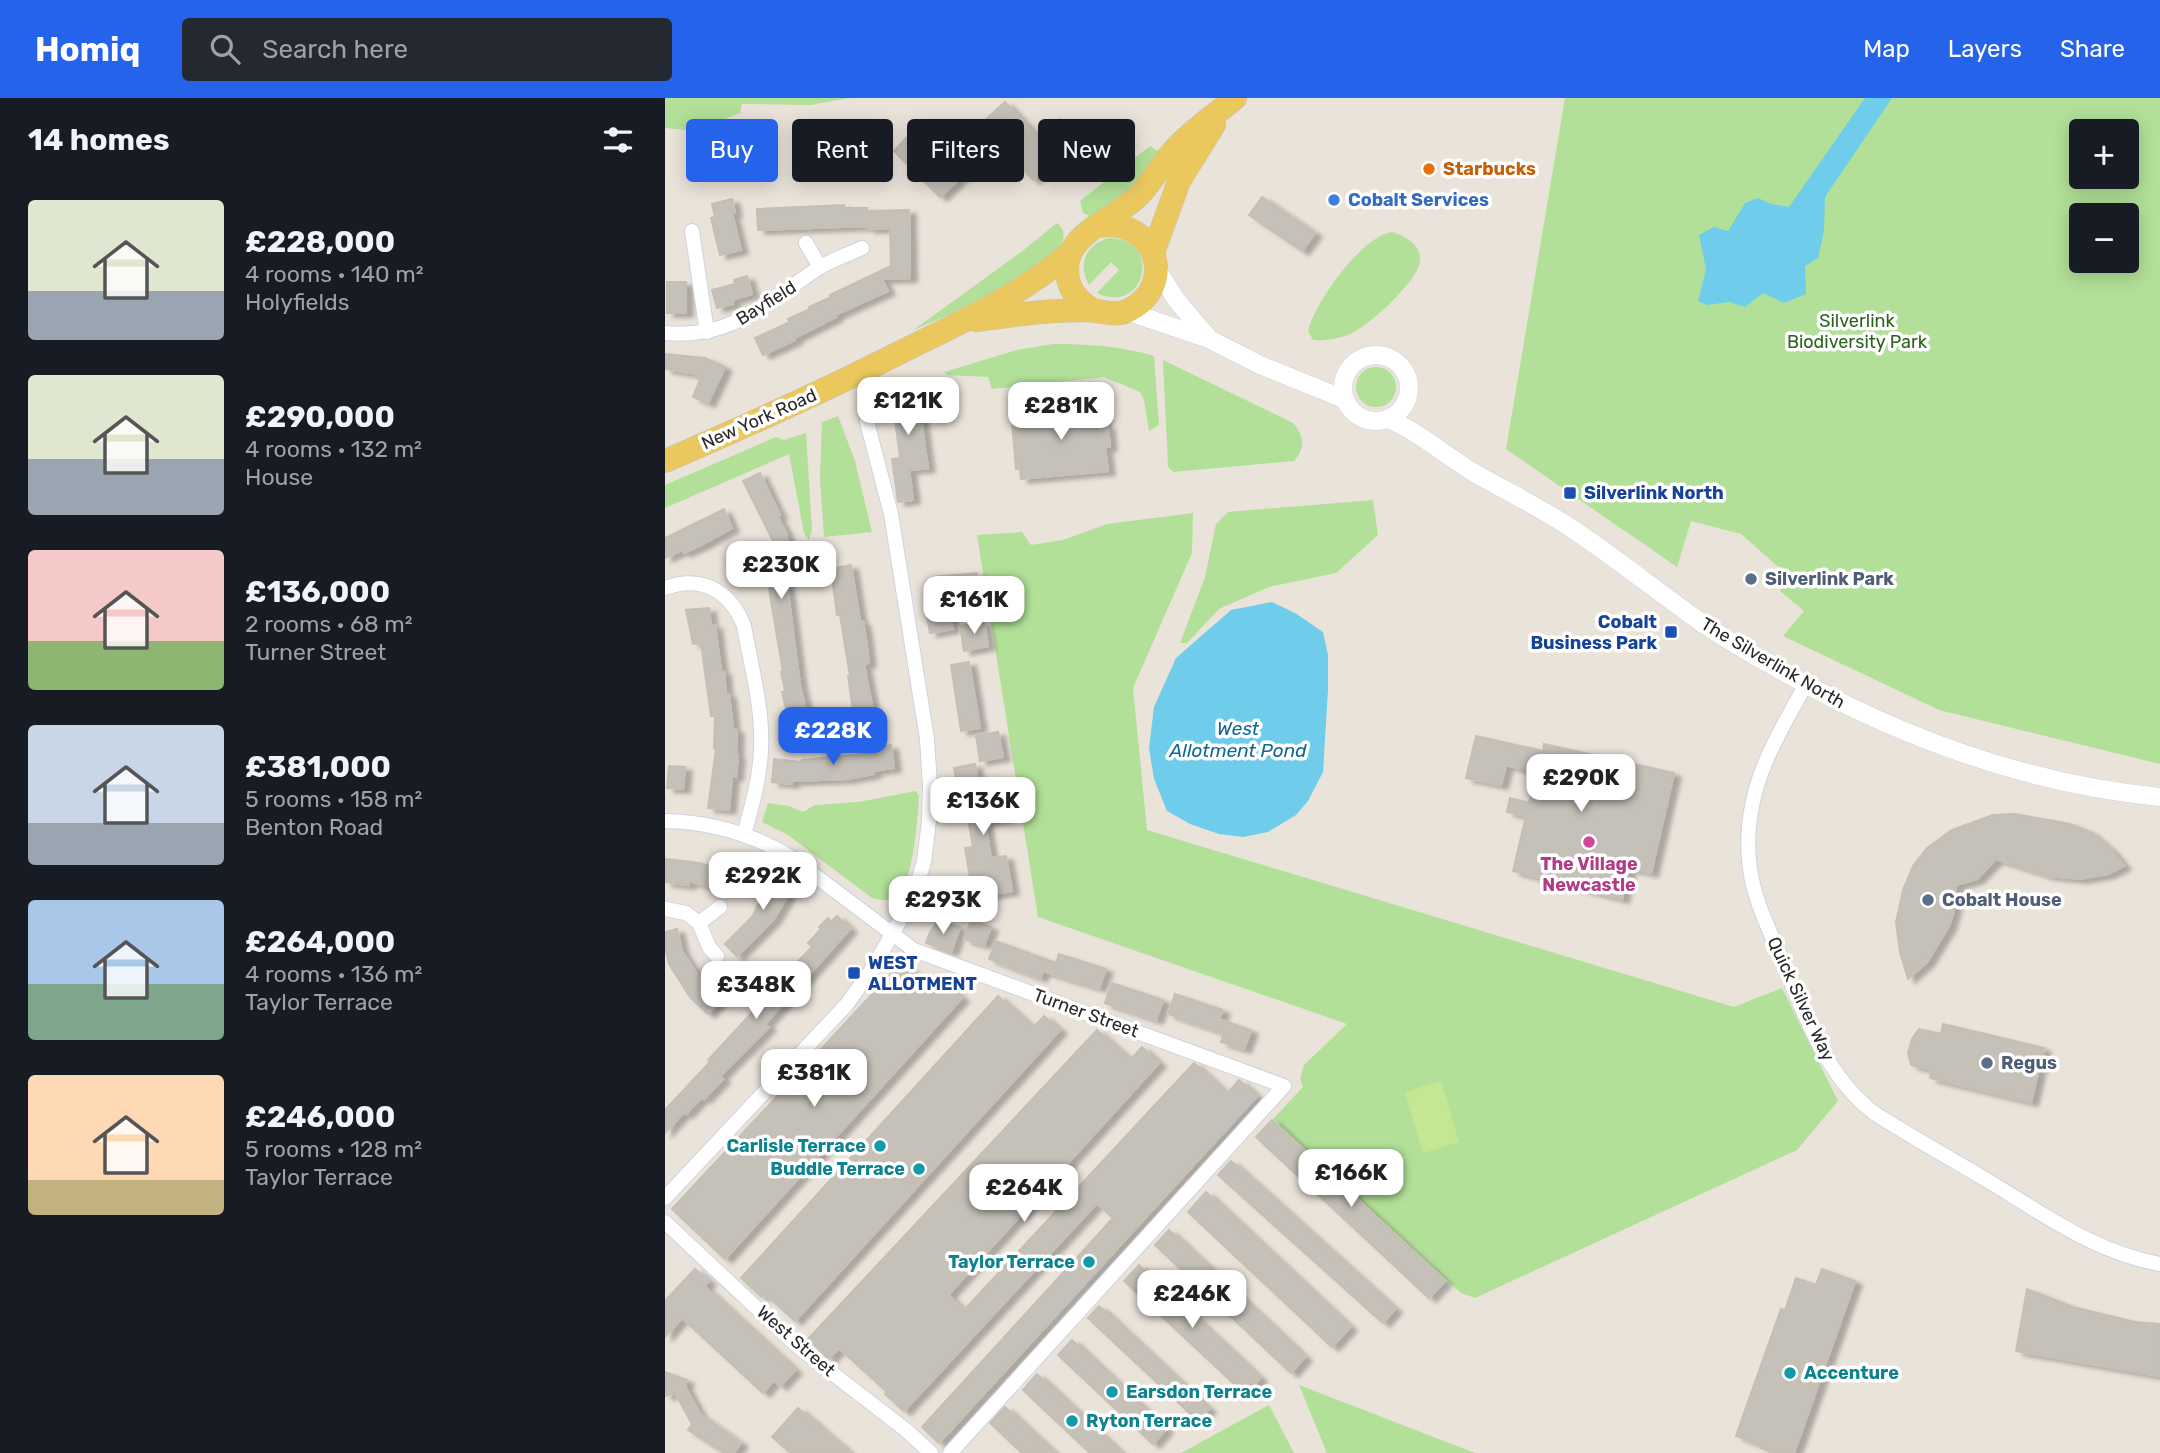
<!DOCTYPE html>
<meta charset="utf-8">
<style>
:root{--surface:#171b24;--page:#242831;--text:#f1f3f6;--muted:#9ea1a6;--accent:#2563eb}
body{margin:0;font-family:Rubik,sans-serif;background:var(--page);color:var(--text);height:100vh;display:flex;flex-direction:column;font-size:26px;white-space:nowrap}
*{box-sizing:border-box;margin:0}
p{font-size:23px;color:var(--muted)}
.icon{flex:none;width:38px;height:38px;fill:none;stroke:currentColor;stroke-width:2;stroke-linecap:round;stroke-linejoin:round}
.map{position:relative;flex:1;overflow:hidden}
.panel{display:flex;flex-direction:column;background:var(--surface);width:665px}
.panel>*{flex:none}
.guide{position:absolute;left:21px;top:21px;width:665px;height:63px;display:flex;gap:14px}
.fabs{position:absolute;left:1404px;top:21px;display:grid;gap:14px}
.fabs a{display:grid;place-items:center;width:70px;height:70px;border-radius:7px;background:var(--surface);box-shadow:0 4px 18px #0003;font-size:35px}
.price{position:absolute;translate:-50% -60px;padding:0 16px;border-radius:14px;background:#fff;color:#222;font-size:23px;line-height:46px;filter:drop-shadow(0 2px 4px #0008)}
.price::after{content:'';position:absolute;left:50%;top:42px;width:21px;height:16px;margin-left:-10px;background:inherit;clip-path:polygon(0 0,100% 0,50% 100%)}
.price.active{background:var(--accent);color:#fff}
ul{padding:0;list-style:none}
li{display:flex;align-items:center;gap:21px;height:175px;padding:0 28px}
li span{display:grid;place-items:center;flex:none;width:196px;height:140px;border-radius:7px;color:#555}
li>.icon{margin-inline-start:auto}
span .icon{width:84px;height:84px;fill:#fffc;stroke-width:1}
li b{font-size:30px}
h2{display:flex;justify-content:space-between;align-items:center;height:84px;padding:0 28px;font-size:30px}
.chip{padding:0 24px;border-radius:7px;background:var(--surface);box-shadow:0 4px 18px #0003;font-size:24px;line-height:63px}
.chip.active{background:var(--accent);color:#fff}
header{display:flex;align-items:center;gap:42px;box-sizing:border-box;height:98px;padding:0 35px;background:var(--accent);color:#fff}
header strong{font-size:33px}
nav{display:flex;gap:38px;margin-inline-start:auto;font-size:24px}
.search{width:490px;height:63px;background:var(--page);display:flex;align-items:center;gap:18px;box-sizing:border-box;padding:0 24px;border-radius:7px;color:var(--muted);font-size:26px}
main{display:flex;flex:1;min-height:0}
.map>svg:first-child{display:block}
.green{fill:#b2e098;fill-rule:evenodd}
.pitch{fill:#c5e794}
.water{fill:#6fccea}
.building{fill:#c5c1b9;stroke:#c5bfb4;stroke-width:2;filter:url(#shadow)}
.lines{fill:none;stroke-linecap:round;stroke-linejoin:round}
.minor-casing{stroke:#cfd3e1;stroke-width:16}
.tertiary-casing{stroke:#cfd3e1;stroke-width:19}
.primary-casing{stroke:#c3c3c3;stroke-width:24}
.minor{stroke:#fff;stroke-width:14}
.tertiary{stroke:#fff;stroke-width:18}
.primary{stroke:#ebc85e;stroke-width:23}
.food-dot{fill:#e8710a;stroke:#fff;stroke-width:2.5}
.shop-dot{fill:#3f7fe0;stroke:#fff;stroke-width:2.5}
.transit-dot{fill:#1a4fb4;stroke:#fff;stroke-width:2.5}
.service-dot{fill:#5c6f8a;stroke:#fff;stroke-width:2.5}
.hotel-dot{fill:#d1479c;stroke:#fff;stroke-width:2.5}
.culture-dot{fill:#0f9aa8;stroke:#fff;stroke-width:2.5}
.labels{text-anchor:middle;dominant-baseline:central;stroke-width:7;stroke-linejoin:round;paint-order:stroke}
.food-label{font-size:18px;font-weight:bold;fill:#c56008;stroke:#fff;text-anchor:start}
.shop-label{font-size:18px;font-weight:bold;fill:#366cbe;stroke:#fff;text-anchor:start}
.street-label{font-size:18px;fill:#282828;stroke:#fff}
.park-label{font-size:18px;fill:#2b621c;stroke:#fff}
.transit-label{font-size:18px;font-weight:bold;fill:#164399;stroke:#fff;text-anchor:start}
.service-label{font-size:18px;font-weight:bold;fill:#4e5e75;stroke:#fff;text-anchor:start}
.hotel-label{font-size:18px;font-weight:bold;fill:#b23c85;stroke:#fff}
.culture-label{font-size:18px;font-weight:bold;fill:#0d838f;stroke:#fff;text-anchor:end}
.water-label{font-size:19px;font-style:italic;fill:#116993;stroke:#fff}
</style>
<header>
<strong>Homiq</strong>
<div class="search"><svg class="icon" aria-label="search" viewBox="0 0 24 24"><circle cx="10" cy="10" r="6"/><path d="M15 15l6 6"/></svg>Search here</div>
<nav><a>Map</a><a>Layers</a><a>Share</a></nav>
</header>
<main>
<section class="panel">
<h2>14 homes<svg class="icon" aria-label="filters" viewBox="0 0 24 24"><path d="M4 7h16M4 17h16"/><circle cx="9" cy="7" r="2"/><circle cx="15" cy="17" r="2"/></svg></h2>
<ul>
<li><span style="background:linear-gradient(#dfe7d0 65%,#9aa5b1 0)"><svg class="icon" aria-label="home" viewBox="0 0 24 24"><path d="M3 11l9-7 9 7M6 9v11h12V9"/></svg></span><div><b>£228,000</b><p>4 rooms · 140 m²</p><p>Holyfields</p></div></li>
<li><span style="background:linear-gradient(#dfe7d0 60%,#9aa5b1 0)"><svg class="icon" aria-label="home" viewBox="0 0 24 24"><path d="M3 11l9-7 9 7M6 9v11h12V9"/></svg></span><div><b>£290,000</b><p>4 rooms · 132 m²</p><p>House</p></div></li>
<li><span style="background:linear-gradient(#f6c9c9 65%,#8fb573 0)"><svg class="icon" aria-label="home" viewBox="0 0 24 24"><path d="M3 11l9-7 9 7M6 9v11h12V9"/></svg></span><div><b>£136,000</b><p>2 rooms · 68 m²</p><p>Turner Street</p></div></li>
<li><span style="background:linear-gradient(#c9d6e8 70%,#9aa5b1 0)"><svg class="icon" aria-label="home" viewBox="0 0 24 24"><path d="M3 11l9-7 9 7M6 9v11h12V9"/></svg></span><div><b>£381,000</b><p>5 rooms · 158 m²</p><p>Benton Road</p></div></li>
<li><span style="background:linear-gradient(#a9c7e8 60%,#7fa58c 0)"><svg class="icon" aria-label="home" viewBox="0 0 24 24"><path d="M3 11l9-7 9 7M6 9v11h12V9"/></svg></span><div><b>£264,000</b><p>4 rooms · 136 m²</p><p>Taylor Terrace</p></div></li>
<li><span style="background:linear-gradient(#ffd9b3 75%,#c2b280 0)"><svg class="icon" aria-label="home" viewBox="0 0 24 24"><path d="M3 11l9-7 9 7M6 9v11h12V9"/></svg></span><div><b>£246,000</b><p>5 rooms · 128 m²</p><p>Taylor Terrace</p></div></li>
</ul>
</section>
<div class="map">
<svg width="1495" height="1355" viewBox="0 0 1495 1355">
<defs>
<filter id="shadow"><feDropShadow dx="7" dy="4" stdDeviation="2" flood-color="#0004"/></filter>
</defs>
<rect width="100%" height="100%" fill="#eae3da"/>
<g class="green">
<polygon points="0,0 184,0 146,7 77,6 75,15 31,33 0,30"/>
<path d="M 900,0 L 1495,0 L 1495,666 L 1274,612 L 1118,538 L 1139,513 L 1115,493 L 1125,479 L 1076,436 L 1026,423 L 1012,469 L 841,351 ZM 1416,33 L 1461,33 L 1461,79 L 1416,79 ZM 1416,117 L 1461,117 L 1461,163 L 1416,163 Z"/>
<polygon points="485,48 496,55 468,90 425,118 418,115 415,103"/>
<path d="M 392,125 C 434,158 267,223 247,233 L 356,154 Z"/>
<path d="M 727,134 C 740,138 757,147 755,163 C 753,183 704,228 685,236 C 674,241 660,243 648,242 L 643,233 C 650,204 697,138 727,134 Z"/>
<path d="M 444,140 C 499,141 480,218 432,195 L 454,172 L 446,164 L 424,187 C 412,166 421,146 444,140 Z"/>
<path d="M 388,246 C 423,246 455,248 489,258 L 494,327 L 484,333 L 479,302 L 475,294 L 439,279 L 327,291 L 323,279 L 282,277 L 279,274 L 352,252 Z"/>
<path d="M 498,262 L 628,325 C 639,338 641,349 629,363 L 508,374 L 503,369 Z"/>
<circle cx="711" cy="289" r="20"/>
<polygon points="173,318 190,363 207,434 159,439 155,381 157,324"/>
<polygon points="141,335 147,432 144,442 139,435 124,356 0,410 0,387 111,339 119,342"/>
<polygon points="708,402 713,437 671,475 604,489 554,511 522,545 515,545 540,479 551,426 563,414"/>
<polygon points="528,415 527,455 468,590 482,732 1069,909 1117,890 1173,1003 1132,1052 810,1200 796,1195 608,1021 638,989 635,981 639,967 682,926 373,819 312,437 357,434 366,447 398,442 442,426"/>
<path d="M 251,693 L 254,698 C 253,718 248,792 229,800 C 222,803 214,802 207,800 L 123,737 L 97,724 L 103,705 L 124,708 L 138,714 L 150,707 L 193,704 Z"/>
<polygon points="634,1287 810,1355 662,1355"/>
<polygon points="604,1307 629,1355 516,1355"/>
</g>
<polygon class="pitch" points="776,983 794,1044 758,1055 740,994"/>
<g class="water">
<polygon points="1200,0 1227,0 1160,99 1159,133 1153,160 1140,168 1141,196 1119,205 1098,195 1080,209 1064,204 1042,207 1033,203 1041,171 1034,137 1049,129 1063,133 1080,105 1093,100 1106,106 1124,109"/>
<polygon points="607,504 630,515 658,534 663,557 663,592 658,674 643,703 631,717 603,734 578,739 554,736 525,726 502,713 489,681 484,650 489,609 511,560 566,512"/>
</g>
<g class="building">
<polygon points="340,4 391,60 368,82 333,44 275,99 229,53 246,35 265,54 297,24 307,34"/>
<polygon points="396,21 403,43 391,47 385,25"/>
<polygon points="597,99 650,135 637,153 584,117"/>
<polygon points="67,101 70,115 67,115 76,152 55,157 46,120 50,119 47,106"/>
<polygon points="179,107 179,110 202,110 202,113 244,112 245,180 217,181 223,193 170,217 171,219 129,240 130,242 98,257 90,240 125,224 123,221 145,211 144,209 166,199 165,197 226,168 225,130 203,131 203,128 93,132 92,111"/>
<polygon points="82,178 87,196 67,202 68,206 52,210 47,192 70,186 69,182"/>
<rect x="2" y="184" width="19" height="31"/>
<polygon points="0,256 40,260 60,269 43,305 28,299 35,281 31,280 33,276 0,271"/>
<polygon points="245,281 246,286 251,285 263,370 244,372 248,402 233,404 227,361 235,360 226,289 232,288 231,282"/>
<polygon points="437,307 439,329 443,328 445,349 440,349 443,373 356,381 355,370 351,371 347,323 351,323 350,315"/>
<polygon points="95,375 115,417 112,418 121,434 128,475 126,476 119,464 135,587 145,629 126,632 117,594 120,593 116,574 118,574 104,491 106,490 102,471 108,470 105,450 111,449 78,383"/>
<polygon points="59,411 67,430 36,447 19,455 17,452 0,460 0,440"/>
<polygon points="186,467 195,523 198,523 201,541 204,565 199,566 210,623 190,627 183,578 185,578 175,517 172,517 166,471"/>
<polygon points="312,475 314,500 283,504 288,531 265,535 262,518 272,517 268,479"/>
<polygon points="44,510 46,528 50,527 56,573 59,573 61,596 64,596 68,631 72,632 71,657 73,657 71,679 67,678 64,712 43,710 51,651 49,650 50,618 46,618 36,545 28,546 21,512"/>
<polygon points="319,524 323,548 299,553 295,528"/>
<polygon points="304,564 315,630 296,633 286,567"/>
<polygon points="333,634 338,659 315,663 311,638"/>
<polygon points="811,638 878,653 879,646 1009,675 986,775 964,770 957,801 848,773 861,718 842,714 845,700 864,705 871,674 841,667 836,687 801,680"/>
<polygon points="226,647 229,670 208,673 209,676 182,681 127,683 127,686 107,684 109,661 137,664 137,662 209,655 209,650"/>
<polygon points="310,666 317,707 338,703 341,720 320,724 326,760 341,758 347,793 320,798 314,793 312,785 306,785 300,750 308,749 297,686 292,686 289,670"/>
<polygon points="4,668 20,669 18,691 2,690"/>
<polygon points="1350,716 1405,726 1426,734 1446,752 1459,768 1443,776 1415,781 1385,778 1331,761 1312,781 1291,787 1289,812 1284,828 1262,864 1243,881 1235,854 1231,824 1238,792 1248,768 1262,750 1287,732 1328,717"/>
<polygon points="1,761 34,765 58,772 52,791 24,783 24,787 0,784"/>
<polygon points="111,771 132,782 109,821 72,858 60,846 87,819"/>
<polygon points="172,818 185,831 100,926 104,929 55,978 58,981 39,1001 37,999 21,1016 19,1014 0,1035 0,1012 45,964 43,962 94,907 92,905 147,849 143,845 156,831 154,829 163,820 166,824"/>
<polygon points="274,822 295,829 286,854 261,845 265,834"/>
<polygon points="306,822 326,829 319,847 299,841"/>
<polygon points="12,831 17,853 42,892 45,890 56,901 43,916 25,899 4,866 0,849 0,834"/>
<polygon points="331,843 391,865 394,856 441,871 434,890 378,873 375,880 324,861"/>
<polygon points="237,864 272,896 281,885 297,900 60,1161 7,1111"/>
<polygon points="447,885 498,902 491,922 440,905"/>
<polygon points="510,896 558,912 554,921 586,932 579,951 556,944 559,935 503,916"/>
<polygon points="333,898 368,930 379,918 395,932 130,1223 100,1196 97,1199 76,1180"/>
<polygon points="1278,926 1379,950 1366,1004 1265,980 1267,972 1246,967 1243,955 1247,941 1254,931 1276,936"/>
<polygon points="432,932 465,962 477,949 494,965 283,1197 299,1212 529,965 562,996 574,982 592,998 274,1345 257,1329 448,1120 432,1105 239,1313 220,1296 222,1294 174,1250 164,1261 143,1241"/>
<polygon points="607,1022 780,1183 764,1200 591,1039"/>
<polygon points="566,1063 730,1211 718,1225 553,1077"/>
<polygon points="541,1094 685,1229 667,1249 523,1114"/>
<polygon points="504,1132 640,1259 626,1275 490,1147"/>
<polygon points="474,1167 595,1280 580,1296 459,1183"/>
<polygon points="30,1171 44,1183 39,1188 130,1272 115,1288 109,1282 98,1295 17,1220 0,1239 0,1203"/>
<polygon points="1157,1171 1190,1183 1129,1355 1110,1355 1096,1350 1097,1347 1071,1338 1116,1211 1120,1212 1131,1180 1151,1187"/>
<polygon points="1362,1191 1408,1209 1470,1224 1495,1226 1495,1278 1351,1253"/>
<polygon points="434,1208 544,1311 533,1323 423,1220"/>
<polygon points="407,1242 501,1331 488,1346 393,1257"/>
<polygon points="0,1274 22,1282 20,1288 35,1316 76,1345 69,1355 59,1355 23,1332 27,1326 10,1295 0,1298"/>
<polygon points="372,1276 456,1355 425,1355 358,1292"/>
<polygon points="340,1309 389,1355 357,1355 325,1325"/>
<polygon points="133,1310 185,1355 126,1355 107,1339"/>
</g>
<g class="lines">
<defs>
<g id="minor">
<polyline points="27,133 42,234"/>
<polyline points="141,145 155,169"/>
<path d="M 0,235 C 67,241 100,206 152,171 C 166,162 182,157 197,150"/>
<path d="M 0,490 C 36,477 65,492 79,528 C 86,568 98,610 96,651 C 95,680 87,708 79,736"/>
<path d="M 1141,586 C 1120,625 1095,664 1087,708 C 1083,728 1082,750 1085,771 C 1089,801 1103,829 1115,857 C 1138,913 1159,976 1209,1015 C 1247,1039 1286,1061 1325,1084 C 1379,1117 1432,1155 1495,1166"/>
<path d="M 0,723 C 45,724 85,735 124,758 L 249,852 L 619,988 L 285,1355"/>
<polyline points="0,811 21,815 34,825"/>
<polyline points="52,858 44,849 34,825 55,809"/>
<polyline points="0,1100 182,906 207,871 248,800 259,764 264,723 265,687 262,641 226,416 202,324"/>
<polyline points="0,1124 132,1248 241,1332 266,1355"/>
</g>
<g id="tertiary">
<polyline points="491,170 512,203 542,238"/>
<polyline points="461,213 544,241 595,267 679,301"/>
<circle cx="711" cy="290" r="33"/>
<path d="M 723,321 C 755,334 779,357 808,374 C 842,394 877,410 909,432 C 952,461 992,493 1034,523 C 1060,541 1088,557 1115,572 C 1232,638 1361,686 1495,699"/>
</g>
<g id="primary">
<polyline points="488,155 514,83 549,27"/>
<path d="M 430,213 C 417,206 406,196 403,181 C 394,135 450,123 475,96 C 489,82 498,63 512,49 C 529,31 551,16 570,0"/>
<path d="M 311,222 C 338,219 365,214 392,213 C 405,213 418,211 431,213 C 442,214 451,218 462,213 C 514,189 491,119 434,128"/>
<path d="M 0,363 C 79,329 157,294 234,255 C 294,225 353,199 405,155"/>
</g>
</defs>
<use href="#minor" class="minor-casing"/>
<use href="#tertiary" class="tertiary-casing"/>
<use href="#primary" class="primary-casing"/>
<use href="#minor" class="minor"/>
<use href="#tertiary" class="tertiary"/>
<use href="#primary" class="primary"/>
</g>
<circle class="food-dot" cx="764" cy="71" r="7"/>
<circle class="shop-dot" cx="669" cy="102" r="7"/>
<g class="transit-dot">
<rect x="898" y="388" width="14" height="14" rx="3.5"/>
<rect x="999" y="527" width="14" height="14" rx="3.5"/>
<rect x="182" y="868" width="14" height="14" rx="3.5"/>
</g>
<g class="service-dot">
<circle cx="1086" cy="481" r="7"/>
<circle cx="1263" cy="802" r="7"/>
<circle cx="1322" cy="965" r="7"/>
</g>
<circle class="hotel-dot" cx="924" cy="744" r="7"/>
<g class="culture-dot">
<circle cx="215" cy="1048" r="7"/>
<circle cx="254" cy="1071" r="7"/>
<circle cx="424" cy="1164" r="7"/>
<circle cx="1125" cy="1275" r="7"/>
<circle cx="447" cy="1294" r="7"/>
<circle cx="407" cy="1323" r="7"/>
</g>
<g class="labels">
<g class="food-label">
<text x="778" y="71">Starbucks</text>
</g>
<g class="shop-label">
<text x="683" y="102">Cobalt Services</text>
</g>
<g class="street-label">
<text transform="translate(101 205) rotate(-32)">Bayfield</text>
<text transform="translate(94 321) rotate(-24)">New York Road</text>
<text transform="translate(1108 565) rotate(30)">The Silverlink North</text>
<text transform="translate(1136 901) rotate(65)">Quick Silver Way</text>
<text transform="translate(421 915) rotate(20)">Turner Street</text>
<text transform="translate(131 1243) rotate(41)">West Street</text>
</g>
<g class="park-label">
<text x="1192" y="223">Silverlink<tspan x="1192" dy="21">Biodiversity Park</tspan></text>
</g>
<g class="transit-label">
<text x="919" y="395">Silverlink North</text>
<text x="992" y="524" text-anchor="end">Cobalt<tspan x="992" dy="21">Business Park</tspan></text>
<text x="203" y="865">WEST<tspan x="203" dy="21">ALLOTMENT</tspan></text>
</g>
<g class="service-label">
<text x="1100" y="481">Silverlink Park</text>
<text x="1277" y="802">Cobalt House</text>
<text x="1336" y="965">Regus</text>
</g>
<g class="hotel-label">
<text x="924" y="766">The Village<tspan x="924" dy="21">Newcastle</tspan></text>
</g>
<g class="culture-label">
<text x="201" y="1048">Carlisle Terrace</text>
<text x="240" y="1071">Buddle Terrace</text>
<text x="410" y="1164">Taylor Terrace</text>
<text x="1139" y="1275" text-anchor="start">Accenture</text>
<text x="461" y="1294" text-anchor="start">Earsdon Terrace</text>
<text x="421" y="1323" text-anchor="start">Ryton Terrace</text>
</g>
<g class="water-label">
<text x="573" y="630">West<tspan x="573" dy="22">Allotment Pond</tspan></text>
</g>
</g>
</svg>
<div class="fabs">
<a>+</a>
<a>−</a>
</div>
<b class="price" style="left:243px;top:339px">£121K</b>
<b class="price" style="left:396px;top:344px">£281K</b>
<b class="price" style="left:116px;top:503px">£230K</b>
<b class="price" style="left:309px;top:538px">£161K</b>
<b class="price active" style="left:168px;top:669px">£228K</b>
<b class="price" style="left:916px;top:716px">£290K</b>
<b class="price" style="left:318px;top:739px">£136K</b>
<b class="price" style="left:98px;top:814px">£292K</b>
<b class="price" style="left:278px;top:838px">£293K</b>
<b class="price" style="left:91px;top:923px">£348K</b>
<b class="price" style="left:149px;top:1011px">£381K</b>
<b class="price" style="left:686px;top:1111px">£166K</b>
<b class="price" style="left:359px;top:1126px">£264K</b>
<b class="price" style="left:527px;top:1232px">£246K</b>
<div class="guide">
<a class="chip active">Buy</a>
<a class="chip">Rent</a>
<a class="chip">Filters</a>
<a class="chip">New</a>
</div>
</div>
</main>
